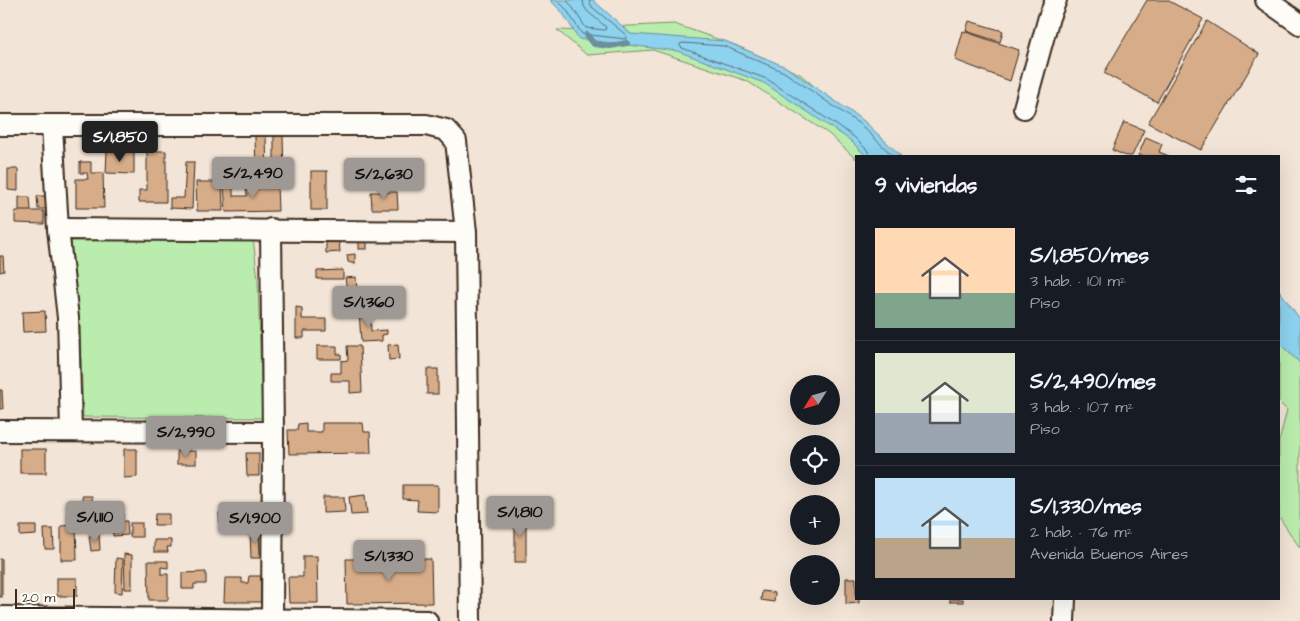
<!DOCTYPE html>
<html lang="es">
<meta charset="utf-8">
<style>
:root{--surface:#171b24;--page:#242831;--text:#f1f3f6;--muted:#9ea1a6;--line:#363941;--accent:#9f9995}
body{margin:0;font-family:"Architects Daughter",sans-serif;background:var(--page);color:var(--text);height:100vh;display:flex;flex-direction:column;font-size:19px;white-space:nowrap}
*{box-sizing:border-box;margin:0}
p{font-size:16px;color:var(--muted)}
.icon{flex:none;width:28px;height:28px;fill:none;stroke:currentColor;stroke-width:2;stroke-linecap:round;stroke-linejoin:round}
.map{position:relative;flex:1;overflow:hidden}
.panel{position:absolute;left:855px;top:155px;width:425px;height:445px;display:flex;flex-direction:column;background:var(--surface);border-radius:0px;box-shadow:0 5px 20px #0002}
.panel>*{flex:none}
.needle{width:32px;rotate:233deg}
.fabs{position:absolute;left:790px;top:375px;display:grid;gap:10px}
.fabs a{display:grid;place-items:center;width:50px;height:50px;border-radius:50%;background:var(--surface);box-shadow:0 5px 20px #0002;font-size:25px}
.scale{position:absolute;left:15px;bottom:12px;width:60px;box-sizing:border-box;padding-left:5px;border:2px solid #3b2a1e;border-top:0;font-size:14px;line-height:18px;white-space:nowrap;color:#3b2a1e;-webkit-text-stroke:4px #fdfcf7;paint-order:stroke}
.price{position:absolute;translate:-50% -42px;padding:0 11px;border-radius:5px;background:var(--accent);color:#111;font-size:16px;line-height:32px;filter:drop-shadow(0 1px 2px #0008)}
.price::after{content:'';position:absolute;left:50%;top:30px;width:15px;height:11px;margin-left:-8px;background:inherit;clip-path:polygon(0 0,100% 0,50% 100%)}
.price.selected{background:#222;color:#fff}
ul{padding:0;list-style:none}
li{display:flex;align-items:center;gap:15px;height:125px;padding:0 20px}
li+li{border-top:1px solid var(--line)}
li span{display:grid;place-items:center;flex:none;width:140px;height:100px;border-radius:0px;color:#555}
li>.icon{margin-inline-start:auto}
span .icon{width:60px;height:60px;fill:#fffc;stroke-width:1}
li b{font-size:21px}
h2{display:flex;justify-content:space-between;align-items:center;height:60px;padding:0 20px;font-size:21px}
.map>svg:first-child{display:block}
.green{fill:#baedad;stroke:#7a8c66}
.water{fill:#8dd2ef;stroke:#6c8f9b}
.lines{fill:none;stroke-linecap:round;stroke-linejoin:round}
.shore{stroke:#5c6d72;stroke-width:1}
.stream{stroke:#6c8f9b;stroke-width:6}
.building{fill:#d7ac88;stroke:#3b2a1e}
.minor-casing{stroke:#3b2a1e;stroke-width:24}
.minor{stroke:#fdfcf7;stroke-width:20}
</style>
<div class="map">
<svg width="1300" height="621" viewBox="0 0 1300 621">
<rect width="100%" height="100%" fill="#f2e4d6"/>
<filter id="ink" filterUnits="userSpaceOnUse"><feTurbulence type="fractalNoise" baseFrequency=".02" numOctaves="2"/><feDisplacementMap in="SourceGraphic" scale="10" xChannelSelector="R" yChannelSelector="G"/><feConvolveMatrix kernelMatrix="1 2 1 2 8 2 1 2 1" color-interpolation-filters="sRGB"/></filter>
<g filter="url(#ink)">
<g class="green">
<polygon points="674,24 735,45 800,74 869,134 890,156 856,156 856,159 829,134 747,81 653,50 587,55 557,30 589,31 608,27"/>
<polygon points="253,238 258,280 262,418 83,417 80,325 71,241"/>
<polygon points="1279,343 1300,363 1300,548 1279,517 1279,442 1287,410 1279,402"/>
</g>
<g class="water">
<polygon points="550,0 593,0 631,34 725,41 786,67 864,121 901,156 866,156 850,140 764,83 677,51 579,39 562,12"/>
<polygon points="1279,290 1300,319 1300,363 1279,343"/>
</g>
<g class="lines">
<g class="shore">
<polyline points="557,0 566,9 582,34 626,39 626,35 592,7 590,3 589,0"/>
<polyline points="566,0 571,5 586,28 605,30 606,27 587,11 584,6 583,0"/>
<polyline points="869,156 868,151 853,136 767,79 682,48 680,46 680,44 683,43 724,46 784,72 861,125 893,156"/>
</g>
<polyline class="stream" points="587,35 594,44 610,46 627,43"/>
</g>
<g class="building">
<polygon points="1147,0 1167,0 1203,19 1157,102 1104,73"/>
<polygon points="969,21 1003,31 1000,42 966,31"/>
<polygon points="1207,21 1259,54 1201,150 1148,123"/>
<polygon points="963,31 1019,50 1010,81 955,60"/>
<polygon points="1124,122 1144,130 1132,156 1126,156 1112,150"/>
<polygon points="274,135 283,135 284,174 274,174"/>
<polygon points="255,136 266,136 267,174 256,174"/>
<polygon points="1146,137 1162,144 1159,152 1169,156 1138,156"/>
<polygon points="107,151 134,152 134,174 106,173"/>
<polygon points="147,151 166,151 166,202 139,202 139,190 147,190"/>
<polygon points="80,162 91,162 91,173 103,173 104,208 76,208 76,179 88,179 87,173 80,173"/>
<polygon points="186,162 194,162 192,209 170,208 170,198 184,198"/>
<polygon points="8,169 18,169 18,191 8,190"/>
<rect x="311" y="171" width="16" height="39"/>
<polygon points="196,182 222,182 223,211 197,211"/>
<polygon points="277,184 278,211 226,212 224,186 233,186 233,196 247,196 246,185"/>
<polygon points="371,192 397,192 398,209 372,209"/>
<polygon points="37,196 47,196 47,209 38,209"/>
<polygon points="19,197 30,197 31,210 19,210"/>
<polygon points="15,211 44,211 44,224 15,223"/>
<rect x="359" y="238" width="8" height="11"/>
<polygon points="339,240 340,252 326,253 326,241"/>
<polygon points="355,254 355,264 348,262 347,255"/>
<polygon points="0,256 3,256 4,271 0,272"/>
<polygon points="343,270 343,279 317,279 317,271"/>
<polygon points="356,277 357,291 347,291 345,278"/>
<polygon points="296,307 302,308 302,319 326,319 326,331 304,331 304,338 296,338"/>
<polygon points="370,309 371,331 387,330 387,334 382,335 382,341 361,342 359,310"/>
<polygon points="45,311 46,331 23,332 22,312"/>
<polygon points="398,344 399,359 389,360 388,345"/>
<polygon points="317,346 337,346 337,354 341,354 341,359 317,359"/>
<polygon points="347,346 360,346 362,392 350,393 350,381 331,381 331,373 341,373 341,361 348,360"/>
<rect x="427" y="369" width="11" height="25"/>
<polygon points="0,390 2,390 3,409 0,409"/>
<polygon points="306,423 306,432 322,432 322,423 363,423 364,432 370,432 371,453 289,454 288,430 297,430 298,424"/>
<rect x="20" y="449" width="26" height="24"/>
<polygon points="124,449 137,449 137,477 124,478"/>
<rect x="177" y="451" width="19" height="13"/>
<polygon points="246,453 259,453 259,476 247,476"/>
<polygon points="403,485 438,485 438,512 417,511 418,500 403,499"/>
<polygon points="365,495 367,514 351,515 349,497"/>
<polygon points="82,496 92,496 93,522 68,522 68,511 83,510"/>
<polygon points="323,497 344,497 345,512 323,513"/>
<rect x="111" y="511" width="12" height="8"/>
<polygon points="219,513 230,513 230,528 220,528"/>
<polygon points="155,514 169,514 169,525 154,525"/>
<rect x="515" y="515" width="11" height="47"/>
<polygon points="127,521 128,535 113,536 112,522"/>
<rect x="130" y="523" width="12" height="14"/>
<polygon points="76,525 77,560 61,560 61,526"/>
<polygon points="20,526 36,526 36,535 20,536"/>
<polygon points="44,529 53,529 54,549 45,549"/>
<polygon points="259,530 260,558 251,558 250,531"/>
<polygon points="99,535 100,550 91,551 89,536"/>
<polygon points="154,540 171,540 171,547 167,547 168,552 154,552"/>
<polygon points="124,554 132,555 132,589 125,589"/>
<polygon points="303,556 317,556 318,603 289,603 288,577 303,577"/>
<polygon points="116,558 123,559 122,593 115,592"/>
<rect x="0" y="559" width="2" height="38"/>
<polygon points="346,559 375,559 376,567 407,566 407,559 431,559 432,603 347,604"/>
<polygon points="148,561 168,561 168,568 161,567 161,574 168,574 168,600 149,600"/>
<polygon points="206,572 206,584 194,584 194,589 182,589 182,573"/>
<polygon points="249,576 261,576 261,602 224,602 225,578 242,578 242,583 248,583"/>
<rect x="57" y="578" width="20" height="18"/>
<polygon points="846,578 856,578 856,599 859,599 859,603 846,604"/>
<polygon points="762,591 775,593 774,602 761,600"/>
<rect x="950" y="599" width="13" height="3"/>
</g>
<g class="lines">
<defs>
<g id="minor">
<polyline points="1266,0 1300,24"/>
<polyline points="1024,108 1049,17 1056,0"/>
<polyline points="0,125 426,125 446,130 456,141 466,232 470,621"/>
<polyline points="52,126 58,229 68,318 71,431"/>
<polyline points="58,229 466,232"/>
<polyline points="271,229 273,432 272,621"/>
<polyline points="0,431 273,432"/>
<polyline points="0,617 427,621"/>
<polyline points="1064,621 1065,599"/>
</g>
</defs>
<use href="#minor" class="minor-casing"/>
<use href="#minor" class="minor"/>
</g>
</g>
</svg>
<div class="fabs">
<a><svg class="needle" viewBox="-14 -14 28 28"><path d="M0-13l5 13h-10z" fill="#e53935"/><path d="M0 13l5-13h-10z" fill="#9ea1a6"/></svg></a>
<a><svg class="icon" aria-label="locate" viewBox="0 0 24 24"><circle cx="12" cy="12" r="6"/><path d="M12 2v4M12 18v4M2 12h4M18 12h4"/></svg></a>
<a>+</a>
<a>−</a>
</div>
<div class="scale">20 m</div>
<b class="price selected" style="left:120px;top:163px">S/1,850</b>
<b class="price" style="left:253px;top:199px">S/2,490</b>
<b class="price" style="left:384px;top:200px">S/2,630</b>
<b class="price" style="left:369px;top:328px">S/1,360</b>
<b class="price" style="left:186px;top:458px">S/2,990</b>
<b class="price" style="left:520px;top:538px">S/1,810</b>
<b class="price" style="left:95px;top:543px">S/1,110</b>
<b class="price" style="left:255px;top:544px">S/1,900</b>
<b class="price" style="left:389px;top:582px">S/1,330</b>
<section class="panel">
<h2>9 viviendas<svg class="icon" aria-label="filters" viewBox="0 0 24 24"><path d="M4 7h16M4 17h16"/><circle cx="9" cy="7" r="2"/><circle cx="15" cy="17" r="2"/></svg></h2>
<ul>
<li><span style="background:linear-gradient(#ffd9b3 65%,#7fa58c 0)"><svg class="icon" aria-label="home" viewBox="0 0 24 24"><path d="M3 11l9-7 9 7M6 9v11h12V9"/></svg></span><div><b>S/1,850/mes</b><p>3 hab. · 101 m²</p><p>Piso</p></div></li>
<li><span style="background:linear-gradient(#dfe7d0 60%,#9aa5b1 0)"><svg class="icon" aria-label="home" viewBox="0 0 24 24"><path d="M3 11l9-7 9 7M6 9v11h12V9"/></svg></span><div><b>S/2,490/mes</b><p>3 hab. · 107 m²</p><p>Piso</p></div></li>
<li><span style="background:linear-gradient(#bfe0f5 60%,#b9a48a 0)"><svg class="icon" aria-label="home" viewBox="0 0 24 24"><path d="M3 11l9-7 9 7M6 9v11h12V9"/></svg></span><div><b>S/1,330/mes</b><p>2 hab. · 76 m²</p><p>Avenida Buenos Aires</p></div></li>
</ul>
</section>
</div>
